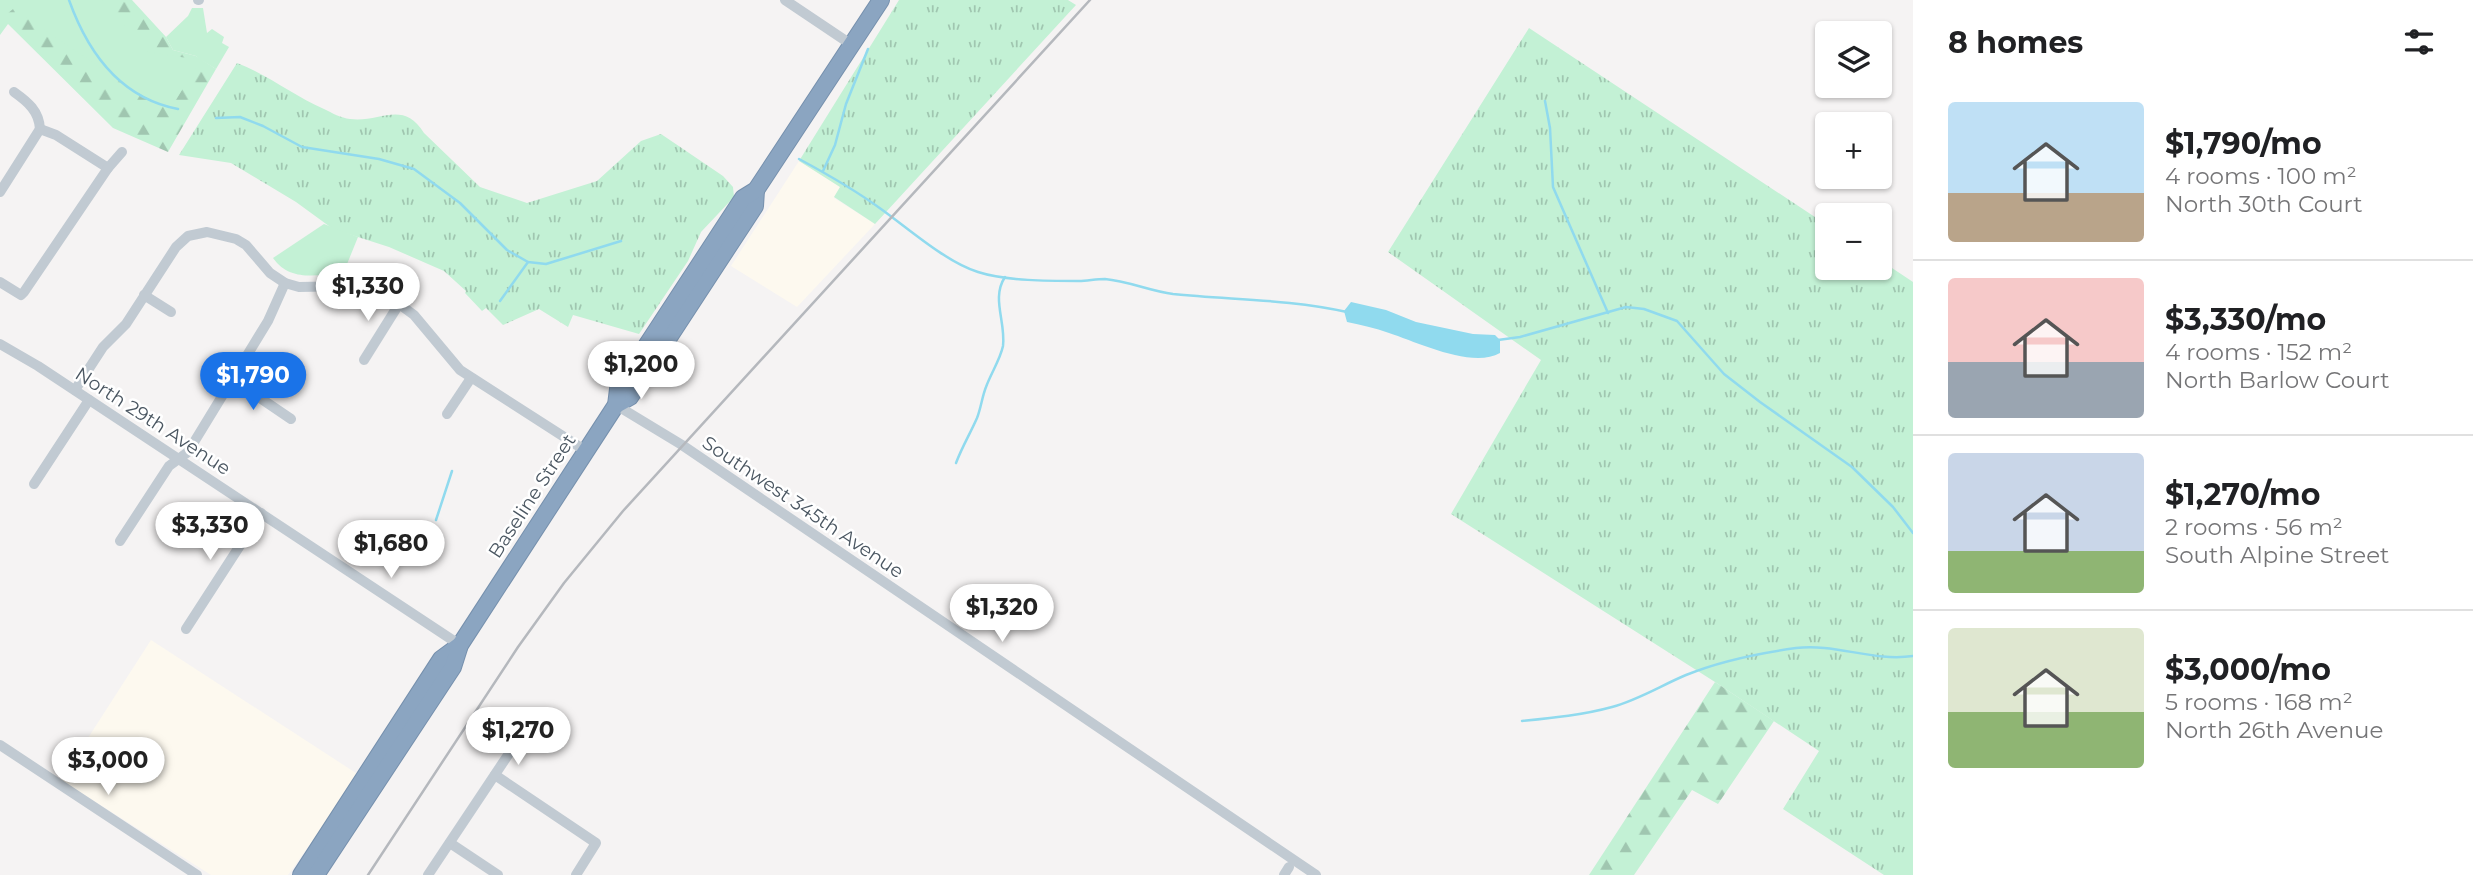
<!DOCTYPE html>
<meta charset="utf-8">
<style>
:root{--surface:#fff;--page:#f2f2f2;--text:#202124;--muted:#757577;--line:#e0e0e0;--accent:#1a73e8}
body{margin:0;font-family:Montserrat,sans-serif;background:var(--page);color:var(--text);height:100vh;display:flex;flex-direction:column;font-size:26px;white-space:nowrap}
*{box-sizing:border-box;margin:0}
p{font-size:23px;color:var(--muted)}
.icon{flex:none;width:38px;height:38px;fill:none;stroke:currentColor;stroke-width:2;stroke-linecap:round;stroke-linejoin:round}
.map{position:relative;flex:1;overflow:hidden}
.details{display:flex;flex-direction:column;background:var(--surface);width:560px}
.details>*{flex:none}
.controls{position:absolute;left:1815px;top:21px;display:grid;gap:14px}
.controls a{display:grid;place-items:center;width:77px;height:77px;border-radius:7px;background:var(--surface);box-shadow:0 2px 5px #0004;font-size:35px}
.price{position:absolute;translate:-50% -60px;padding:0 16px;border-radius:24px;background:#fff;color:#222;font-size:23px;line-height:46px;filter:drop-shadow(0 2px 4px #0008)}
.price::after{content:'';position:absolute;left:50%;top:42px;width:21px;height:16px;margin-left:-10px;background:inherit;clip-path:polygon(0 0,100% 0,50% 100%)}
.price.on{background:var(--accent);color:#fff}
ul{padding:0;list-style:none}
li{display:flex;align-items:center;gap:21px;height:175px;padding:0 35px}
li+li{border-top:2px solid var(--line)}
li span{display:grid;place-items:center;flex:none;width:196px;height:140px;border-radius:7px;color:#555}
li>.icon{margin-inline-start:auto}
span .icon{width:84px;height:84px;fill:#fffc;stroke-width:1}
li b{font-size:30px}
h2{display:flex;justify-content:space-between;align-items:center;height:84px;padding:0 35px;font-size:30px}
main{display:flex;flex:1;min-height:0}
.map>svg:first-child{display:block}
.commercial{fill:#fdf9ef}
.grass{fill:url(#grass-tufts)}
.forest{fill:url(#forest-firs)}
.green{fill:#c3f1d5}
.water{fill:#90daee}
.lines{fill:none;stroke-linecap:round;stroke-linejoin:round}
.stream{stroke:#90daee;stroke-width:2.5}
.highway-casing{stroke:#7690ad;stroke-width:18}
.minor{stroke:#c1cad2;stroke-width:10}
.highway{stroke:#8ba5c1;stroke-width:16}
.rail{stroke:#b5b8bd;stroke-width:2.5}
.labels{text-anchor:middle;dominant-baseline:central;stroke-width:5;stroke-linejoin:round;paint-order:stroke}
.street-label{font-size:19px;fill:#4a5661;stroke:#fff}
</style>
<main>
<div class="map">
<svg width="1913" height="875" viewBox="0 0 1913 875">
<defs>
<pattern id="grass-tufts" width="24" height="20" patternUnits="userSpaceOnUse" patternTransform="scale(1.75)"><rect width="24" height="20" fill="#c3f1d5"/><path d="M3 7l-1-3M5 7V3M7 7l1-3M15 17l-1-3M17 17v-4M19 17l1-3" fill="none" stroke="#a0c6b0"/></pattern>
<pattern id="forest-firs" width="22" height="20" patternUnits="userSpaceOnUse" patternTransform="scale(1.75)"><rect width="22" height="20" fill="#c3f1d5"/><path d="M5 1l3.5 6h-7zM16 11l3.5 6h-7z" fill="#a0c6b0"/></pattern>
</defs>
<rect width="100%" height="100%" fill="#f5f3f3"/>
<g class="commercial">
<polygon points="799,161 840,187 834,198 875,224 797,307 731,266"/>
<polygon points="151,640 359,775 288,875 211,875 61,780"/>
</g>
<g class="grass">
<polygon points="899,0 1068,0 1076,5 875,224 834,197 840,187 799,161"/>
<polygon points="1529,28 1827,225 1827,268 1880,268 1880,260 1913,282 1913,875 1884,875 1783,809 1819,751 1715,682 1451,514 1541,360 1388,252"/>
<path d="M 237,63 C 268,75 294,96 324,109 C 332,113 341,118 350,119 C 380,123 403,99 424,133 L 480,187 L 527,203 L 597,181 L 641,141 L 661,134 L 723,176 L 733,187 L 734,197 L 701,232 L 688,261 L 639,334 L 573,315 L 568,327 L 539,309 L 503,325 L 486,308 L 482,311 L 465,293 L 466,291 L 444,271 L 389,247 L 333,229 L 296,202 L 231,163 L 179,155 Z"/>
</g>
<g class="forest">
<polygon points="0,0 132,0 166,37 173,50 196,56 216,69 168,152 113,128 8,24 0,35"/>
<polygon points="1715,682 1774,721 1718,804 1692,790 1634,875 1589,875"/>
</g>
<g class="green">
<polygon points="0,0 102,0 148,52 200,60 196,56 173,50 166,37 188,16 192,8 203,8 207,33 212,29 224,37 222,43 229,47 216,69 201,60 170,109 143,96 13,9 0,20"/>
<path d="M 324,224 L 358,237 L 343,274 C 317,274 291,283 273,258 Z"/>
</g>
<path class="water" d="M 1351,302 L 1386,310 L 1416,322 L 1473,334 L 1495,335 L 1500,340 L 1500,353 C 1472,369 1417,342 1389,333 C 1375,328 1361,325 1347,322 L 1344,311 Z"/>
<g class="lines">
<g class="stream">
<path d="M 69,0 C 88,53 121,98 178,109"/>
<polyline points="1545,101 1550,128 1553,187 1608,313"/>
<polyline points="216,118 240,117 263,126 302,147 379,159 414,169 460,203 507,250 528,262 546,264 621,241"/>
<path d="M 799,159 C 827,174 855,190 881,209 C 909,229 946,262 978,272 C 1006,281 1049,281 1079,281 C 1087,281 1096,279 1105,279 C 1128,281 1150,291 1173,294 C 1231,300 1290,299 1347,312"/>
<polyline points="823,171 835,145 846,104 868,49"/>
<polyline points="500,301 528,262"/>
<polyline points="1498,340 1520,337 1626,307 1644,309 1677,321 1724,374 1760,402 1852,467 1893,507 1913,533"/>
<path d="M 956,463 C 962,447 970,434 977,418 C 981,408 982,397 986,387 C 991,373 1000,360 1003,346 C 1006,322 991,298 1005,277"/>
<polyline points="436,520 452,471"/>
<path d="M 1522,721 C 1552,718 1583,715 1612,707 C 1638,700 1662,685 1686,675 C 1720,661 1760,653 1796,648 C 1835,643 1873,662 1913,656"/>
</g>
<defs>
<g id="highway">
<polyline points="616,405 630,397 755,206 756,190"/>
<polyline points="301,875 441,659 460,645"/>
<polyline points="316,875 453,667 460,645 616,405 618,389 743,198 756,190 881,0"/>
</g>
</defs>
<use href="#highway" class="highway-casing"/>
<g class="minor">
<polyline points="198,0 199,0"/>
<polyline points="785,0 852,45"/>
<path d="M 14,92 C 28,102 39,111 40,129"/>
<polyline points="40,129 56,135 108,168"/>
<polyline points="0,192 40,129"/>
<polyline points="0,282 21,295 24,292 108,168 122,152"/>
<polyline points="144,295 171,312"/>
<polyline points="0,344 38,366 460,645"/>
<polyline points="364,360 399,304"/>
<polyline points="232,379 291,419"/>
<polyline points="75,390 103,347 126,324 176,247 188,236 207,232 236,239 246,245 270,273 285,283 299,287 352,286 399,304 414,315 460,370 586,451"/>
<polyline points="616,405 682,445 1316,875"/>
<polyline points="447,414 471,378"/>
<polyline points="34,484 89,400"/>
<polyline points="120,541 169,466 188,452 268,321 285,283"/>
<polyline points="186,629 261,513"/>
<polyline points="0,745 197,875"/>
<polyline points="495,775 596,843 576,875"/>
<polyline points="450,843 498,875"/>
<polyline points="428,875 516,743"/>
<polyline points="1284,875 1289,867"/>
</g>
<use href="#highway" class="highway"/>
<polyline class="rail" points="368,875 518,647 564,583 623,511 1090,0"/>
</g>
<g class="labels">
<g class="street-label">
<text transform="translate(153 421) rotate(33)">North 29th Avenue</text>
<text transform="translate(532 496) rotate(-57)">Baseline Street</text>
<text transform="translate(803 507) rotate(34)">Southwest 345th Avenue</text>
</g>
</g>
</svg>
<div class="controls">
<a><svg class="icon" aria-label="layers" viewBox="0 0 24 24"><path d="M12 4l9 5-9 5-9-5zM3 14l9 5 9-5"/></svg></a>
<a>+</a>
<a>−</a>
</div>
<b class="price" style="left:368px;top:323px">$1,330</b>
<b class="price" style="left:641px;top:401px">$1,200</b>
<b class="price on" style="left:253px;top:412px">$1,790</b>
<b class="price" style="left:210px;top:562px">$3,330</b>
<b class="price" style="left:391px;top:580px">$1,680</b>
<b class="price" style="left:1002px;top:644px">$1,320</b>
<b class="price" style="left:518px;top:767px">$1,270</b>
<b class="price" style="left:108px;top:797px">$3,000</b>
</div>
<section class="details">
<h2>8 homes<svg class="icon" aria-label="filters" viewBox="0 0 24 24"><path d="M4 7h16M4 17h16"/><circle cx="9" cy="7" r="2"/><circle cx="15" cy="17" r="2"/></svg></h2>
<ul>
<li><span style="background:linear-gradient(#bfe0f5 65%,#b9a48a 0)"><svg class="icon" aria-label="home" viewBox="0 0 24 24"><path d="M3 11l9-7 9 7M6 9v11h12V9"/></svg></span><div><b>$1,790/mo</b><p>4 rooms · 100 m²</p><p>North 30th Court</p></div></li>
<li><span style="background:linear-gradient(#f6c9c9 60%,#9aa5b1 0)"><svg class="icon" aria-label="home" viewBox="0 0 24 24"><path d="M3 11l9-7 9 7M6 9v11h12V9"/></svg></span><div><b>$3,330/mo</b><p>4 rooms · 152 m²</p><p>North Barlow Court</p></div></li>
<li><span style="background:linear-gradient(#c9d6e8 70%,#8fb573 0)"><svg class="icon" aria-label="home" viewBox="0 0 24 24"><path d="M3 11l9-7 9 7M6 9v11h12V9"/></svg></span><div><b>$1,270/mo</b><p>2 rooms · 56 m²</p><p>South Alpine Street</p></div></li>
<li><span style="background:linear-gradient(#dfe7d0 60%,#8fb573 0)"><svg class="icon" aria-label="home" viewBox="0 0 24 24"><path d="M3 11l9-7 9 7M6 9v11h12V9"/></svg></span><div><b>$3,000/mo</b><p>5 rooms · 168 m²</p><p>North 26th Avenue</p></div></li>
</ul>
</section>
</main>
